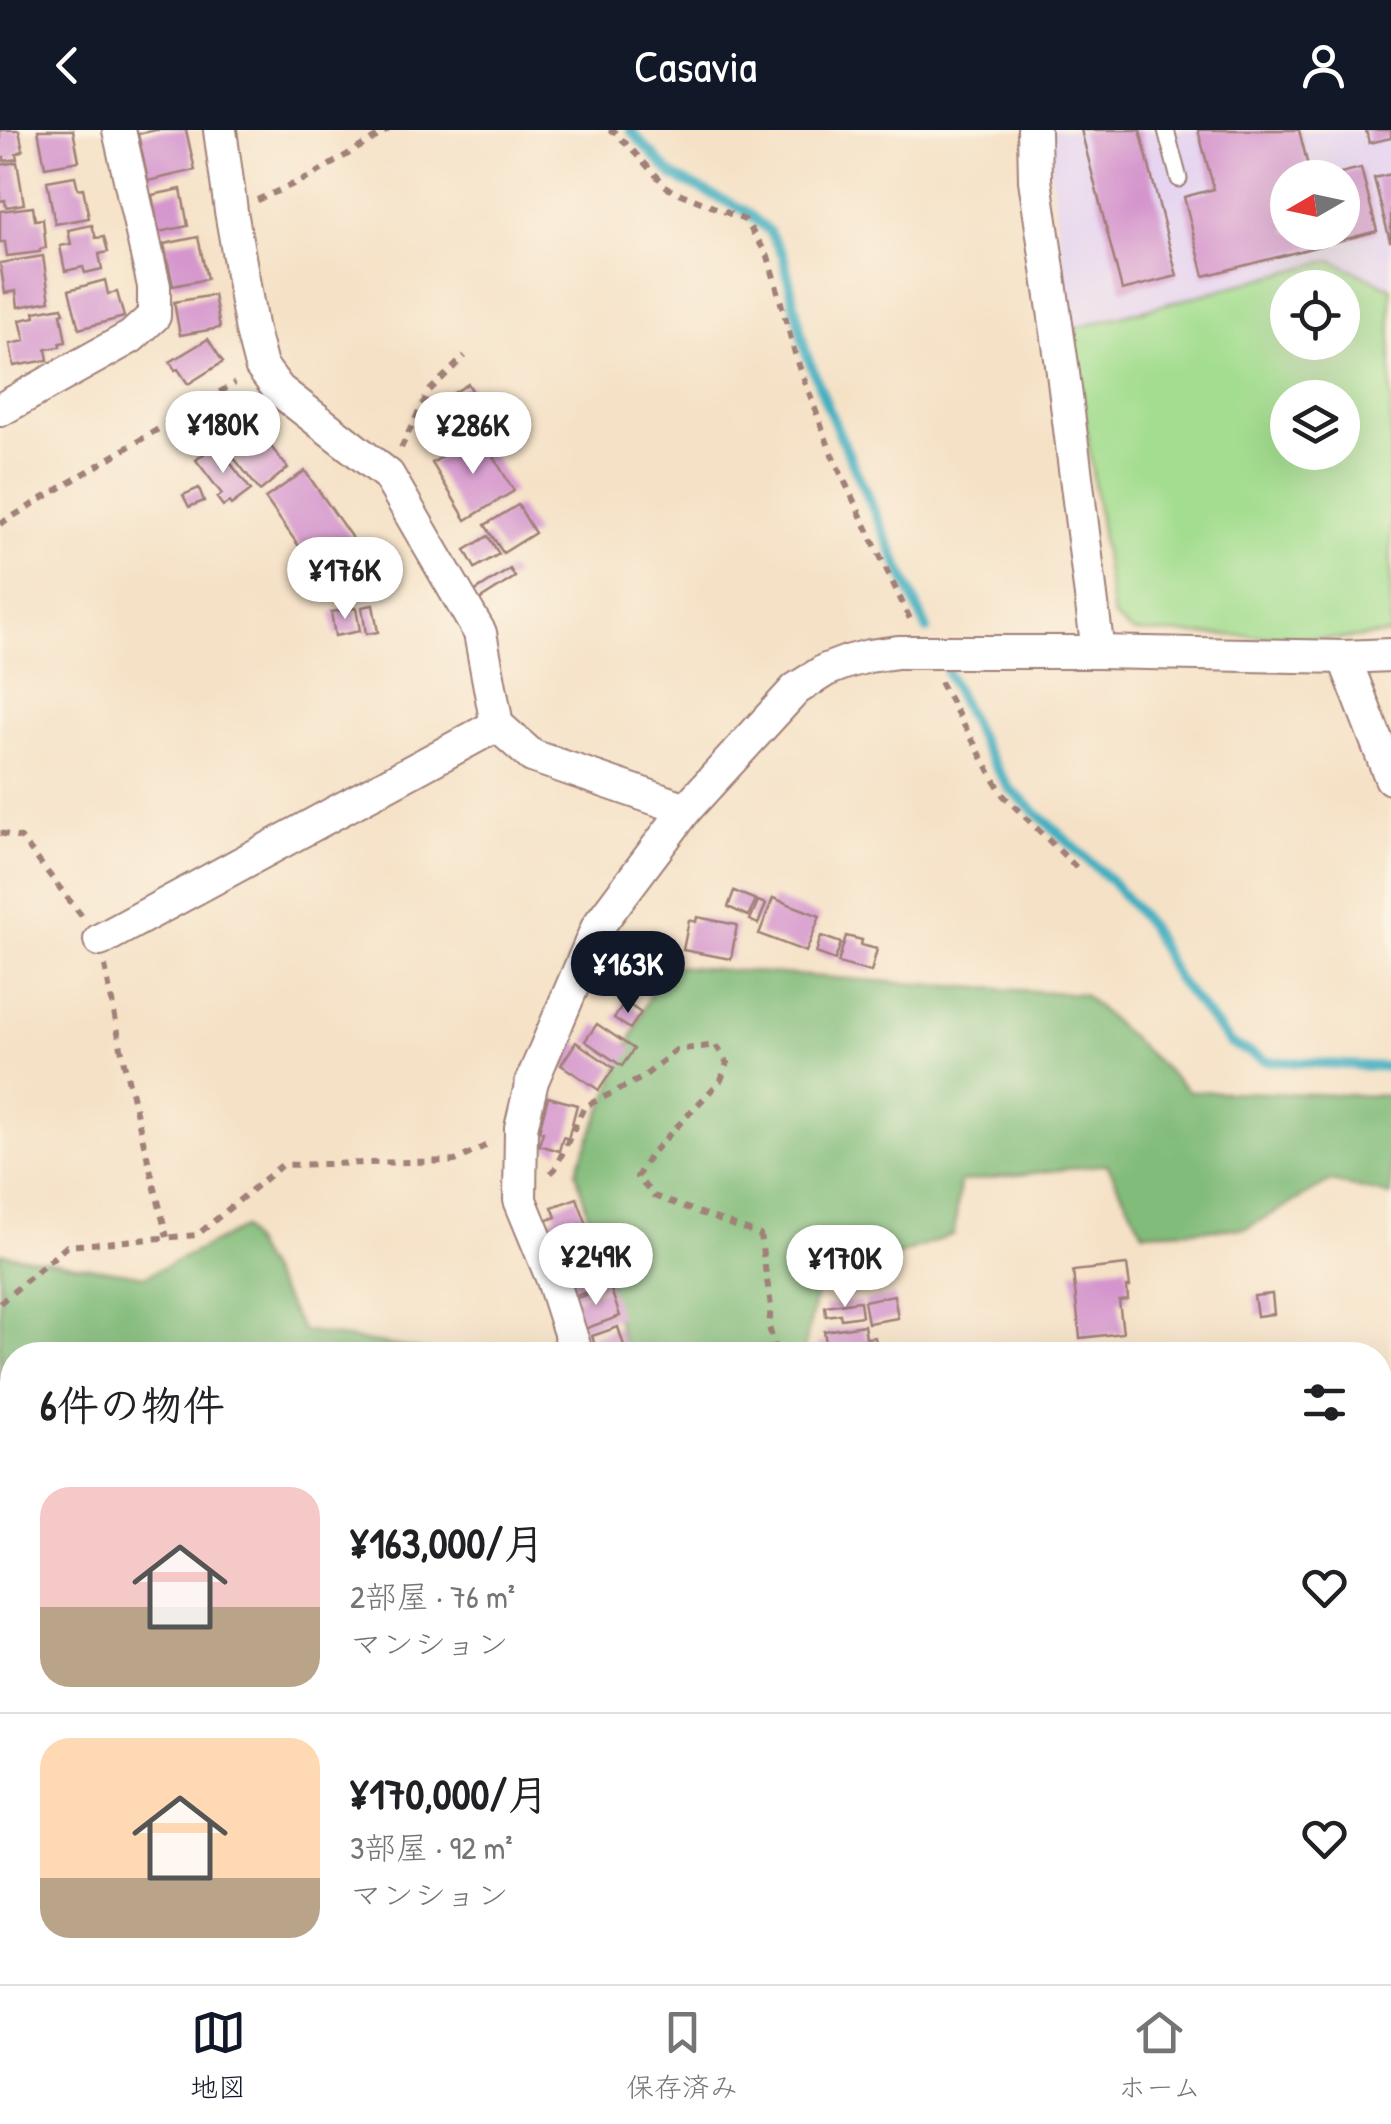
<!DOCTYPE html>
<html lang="ja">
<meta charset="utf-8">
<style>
:root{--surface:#fff;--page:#f2f2f2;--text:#202124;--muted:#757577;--line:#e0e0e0;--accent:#111827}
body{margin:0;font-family:"Patrick Hand","Klee One",sans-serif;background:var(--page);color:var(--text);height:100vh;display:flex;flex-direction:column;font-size:38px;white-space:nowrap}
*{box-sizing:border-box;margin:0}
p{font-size:32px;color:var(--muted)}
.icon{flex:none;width:55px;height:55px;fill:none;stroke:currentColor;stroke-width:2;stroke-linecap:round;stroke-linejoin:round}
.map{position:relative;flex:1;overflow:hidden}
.sheet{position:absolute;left:0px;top:1212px;width:1392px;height:642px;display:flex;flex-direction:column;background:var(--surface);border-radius:40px 40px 0 0;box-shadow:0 10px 40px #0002}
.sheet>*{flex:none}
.needle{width:65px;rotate:261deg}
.fabs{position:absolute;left:1270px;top:30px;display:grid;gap:20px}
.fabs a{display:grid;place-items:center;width:90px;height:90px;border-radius:50%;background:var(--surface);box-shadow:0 10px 40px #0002;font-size:50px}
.price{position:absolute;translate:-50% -85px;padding:0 22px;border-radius:35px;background:#fff;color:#222;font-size:32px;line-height:65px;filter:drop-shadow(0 2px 5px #0008)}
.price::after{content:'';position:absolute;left:50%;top:60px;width:30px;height:22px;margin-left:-15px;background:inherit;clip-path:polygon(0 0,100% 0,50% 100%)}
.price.selected{background:var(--accent);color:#fff}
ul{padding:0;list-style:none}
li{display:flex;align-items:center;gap:30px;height:250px;padding:0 40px}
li+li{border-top:2px solid var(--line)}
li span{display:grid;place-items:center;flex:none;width:280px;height:200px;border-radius:30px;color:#555}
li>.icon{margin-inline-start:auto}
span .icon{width:120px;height:120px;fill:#fffc;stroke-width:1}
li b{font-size:42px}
h2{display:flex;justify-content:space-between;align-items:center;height:120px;padding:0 40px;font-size:42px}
header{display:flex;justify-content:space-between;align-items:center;height:130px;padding:0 40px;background:var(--accent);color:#fff;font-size:45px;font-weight:600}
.tab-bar{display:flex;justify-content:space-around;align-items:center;height:140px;border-top:2px solid var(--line);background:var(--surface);font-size:28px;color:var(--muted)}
.tab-bar a{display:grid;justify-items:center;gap:5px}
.tab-bar .selected{color:var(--accent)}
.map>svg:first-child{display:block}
.built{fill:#e5d3f1;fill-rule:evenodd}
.green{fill:#a3dd8f;stroke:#767e5d;stroke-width:2.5;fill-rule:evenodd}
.forest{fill:#82bc7a;stroke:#666e52;stroke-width:2.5}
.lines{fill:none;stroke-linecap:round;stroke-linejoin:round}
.stream{stroke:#42afc0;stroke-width:10}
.building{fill:#d494cd}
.service-casing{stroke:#a08078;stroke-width:19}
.minor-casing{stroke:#a08078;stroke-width:36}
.path{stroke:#a08078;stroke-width:6;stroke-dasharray:8 8;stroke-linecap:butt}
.service{stroke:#fff;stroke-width:15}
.minor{stroke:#fff;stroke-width:32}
</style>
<header><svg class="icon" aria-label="back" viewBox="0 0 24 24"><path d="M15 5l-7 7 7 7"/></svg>Casavia<svg class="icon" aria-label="person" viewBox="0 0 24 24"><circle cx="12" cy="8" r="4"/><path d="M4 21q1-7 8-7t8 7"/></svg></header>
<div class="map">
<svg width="1391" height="1854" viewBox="0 0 1391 1854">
<rect width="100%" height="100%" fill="#fcf5e5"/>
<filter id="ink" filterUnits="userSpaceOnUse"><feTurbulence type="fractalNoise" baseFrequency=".01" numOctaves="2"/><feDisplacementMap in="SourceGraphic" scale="20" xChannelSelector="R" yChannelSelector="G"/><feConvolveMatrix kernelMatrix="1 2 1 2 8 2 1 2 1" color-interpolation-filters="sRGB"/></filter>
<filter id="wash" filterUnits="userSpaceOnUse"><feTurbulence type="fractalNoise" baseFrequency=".0048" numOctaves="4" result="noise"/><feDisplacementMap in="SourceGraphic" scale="40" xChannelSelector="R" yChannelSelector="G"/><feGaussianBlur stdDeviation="2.25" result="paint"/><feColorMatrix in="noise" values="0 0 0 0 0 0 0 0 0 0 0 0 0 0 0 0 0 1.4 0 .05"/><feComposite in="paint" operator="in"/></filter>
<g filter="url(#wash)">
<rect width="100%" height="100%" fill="#f5e1c6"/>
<path class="built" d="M 1048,0 L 1391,0 L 1391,504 L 1341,509 L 1132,502 L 1113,486 L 1046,11 ZM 1288,48 L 1342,48 L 1342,102 L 1288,102 ZM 1288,158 L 1342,158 L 1342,212 L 1288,212 ZM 1288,268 L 1342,268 L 1342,322 L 1288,322 Z"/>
<path class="green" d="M 1332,130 L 1391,158 L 1391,504 L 1341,509 L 1132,502 L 1113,486 L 1072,199 ZM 1288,158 L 1342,158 L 1342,212 L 1288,212 ZM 1288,268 L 1342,268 L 1342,322 L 1288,322 Z"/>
<g class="forest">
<polygon points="662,835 903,853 1083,864 1189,961 1391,966 1391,1066 1331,1051 1247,1098 1143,1102 1107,1034 960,1052 954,1104 818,1156 803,1225 627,1225 576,1041"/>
<polygon points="243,1098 303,1201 451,1225 12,1225 12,1391 5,1393 0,1400 0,1123 146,1146"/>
<polygon points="12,1587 12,1842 734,1842 750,1854 0,1854 0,1588"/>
</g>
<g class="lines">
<g class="stream">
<polyline points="630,0 673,46 744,80 768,100 783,125 805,220 831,285 927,499"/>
<polyline points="947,542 983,616 1009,658 1111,751 1149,795 1177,849 1230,913 1267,931 1391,937"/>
</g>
</g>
<g id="blocks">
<g class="building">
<polygon points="0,0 19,0 23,20 16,24 17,29 4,31 4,27 0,27"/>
<polygon points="38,0 73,0 79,31 45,37"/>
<polygon points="156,0 186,0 195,40 148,51 138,4"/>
<polygon points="1081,0 1140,0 1177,146 1122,160"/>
<polygon points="1198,0 1299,0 1311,48 1288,48 1288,102 1342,102 1342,48 1328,46 1361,38 1377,101 1204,146 1184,67 1214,59"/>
<polygon points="1366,0 1391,0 1391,8 1369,13"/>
<polygon points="17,32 24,74 6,77 5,70 0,71 0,35"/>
<polygon points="1391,44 1391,111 1390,111 1374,48"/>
<polygon points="75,46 78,59 83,58 89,88 55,94 47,51"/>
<polygon points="181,59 188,96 159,102 152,65"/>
<polygon points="33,77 35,90 43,89 46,118 40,119 40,122 7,126 5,112 0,112 0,81"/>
<polygon points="92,95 96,108 104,107 108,122 99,124 102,139 85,143 83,137 65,141 60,116 71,114 68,100"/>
<polygon points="198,107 207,149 173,156 164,114"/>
<polygon points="43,126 50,171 18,177 16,161 5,163 0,133"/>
<polygon points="105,150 108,164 117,162 124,187 79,199 69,160"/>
<polygon points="214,165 220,198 180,205 174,172"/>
<polygon points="62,177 64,183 61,184 66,212 60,213 60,217 46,219 48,230 14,236 10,214 25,211 20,190 35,187 34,182"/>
<polygon points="208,209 223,232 188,254 178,239 175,240 170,232"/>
<polygon points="468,254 488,286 466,300 446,268"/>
<polygon points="236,273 288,338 260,361 208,295"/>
<polygon points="480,304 514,361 466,390 432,333"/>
<polygon points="216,314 251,360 231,375 229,372 223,376 217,368 222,364 196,330"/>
<polygon points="305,341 354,411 315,439 265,368"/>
<polygon points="199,358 204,371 189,377 183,365"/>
<polygon points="518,375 535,403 503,423 485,395"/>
<polygon points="488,406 499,424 475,438 465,420"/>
<polygon points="340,426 358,452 341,463 324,437"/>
<polygon points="510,439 515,447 479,470 474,462"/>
<polygon points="373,475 378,502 366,504 362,477"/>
<polygon points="356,478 360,501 335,506 331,482"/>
<polygon points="734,761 756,770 748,786 728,777"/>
<polygon points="773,768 820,786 806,822 759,804"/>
<polygon points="758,771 766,774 758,794 750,790"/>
<polygon points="697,787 737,795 731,829 683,820 689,790 696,792"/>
<polygon points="821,806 841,813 835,830 816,823"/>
<polygon points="846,806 862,810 861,815 877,819 871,842 838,833"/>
<polygon points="625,872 641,883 630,899 614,888"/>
<polygon points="597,894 634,919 622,936 585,911"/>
<polygon points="576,912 614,938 599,960 561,935"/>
<polygon points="548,967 577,975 568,1009 563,1007 559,1021 539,1015 543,1002 539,1001"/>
<polygon points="577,1068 609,1154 570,1168 542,1092 556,1087 552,1077"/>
<polygon points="1127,1135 1130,1157 1127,1157 1128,1170 1119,1171 1123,1203 1080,1208 1073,1141"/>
<polygon points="610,1157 620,1186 582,1200 571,1170"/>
<polygon points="1272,1164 1274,1184 1257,1186 1254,1166"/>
<polygon points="894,1165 898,1188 868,1193 864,1171"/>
<polygon points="860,1171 862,1186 841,1189 840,1184 826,1186 825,1176"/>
<polygon points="864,1195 866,1208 875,1207 878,1224 819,1225 817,1214 826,1213 824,1201"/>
<polygon points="618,1197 627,1225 598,1225 592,1206"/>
<polygon points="1391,1545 1391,1610 1389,1610 1382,1572 1389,1570 1384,1547"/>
<polygon points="1391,1655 1391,1692 1380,1673 1380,1662"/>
<polygon points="1388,1694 1391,1700 1391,1714 1387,1717 1380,1705 1380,1699"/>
<polygon points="906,1842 963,1842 964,1846 944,1851 945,1854 909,1854"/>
<polygon points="1141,1842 1165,1842 1168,1854 1143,1854"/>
</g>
</g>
</g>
<g filter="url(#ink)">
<use href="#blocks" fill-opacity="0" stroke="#a08078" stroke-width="2.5"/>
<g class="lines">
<defs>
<polyline id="service" points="1166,0 1179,49"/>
<g id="minor">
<polyline points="220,0 231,81 252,201 261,236 279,260 388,345 480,503 497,595 532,626 686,679"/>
<polyline points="1034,0 1035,50 1062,235 1098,522"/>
<polyline points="0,280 131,207 154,186 154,156 119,0"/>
<polyline points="1344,527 1391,648"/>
<polyline points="100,810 497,595"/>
<polyline points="577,1225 553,1150 520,1070 521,998 532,951 598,796 686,679 796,559 826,540 847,532 869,526 898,522 1098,522 1344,527 1391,525"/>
<polyline points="0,1548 12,1549"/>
<polyline points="1380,1639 1391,1633"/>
<polyline points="1380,1747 1391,1741"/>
<polyline points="1380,1805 1391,1811"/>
<polyline points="819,1842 835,1854"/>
<polyline points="1228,1842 1231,1854"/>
<polyline points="982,1854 1010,1842"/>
</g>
</defs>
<use href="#service" class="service-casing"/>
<use href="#minor" class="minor-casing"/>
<g class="path">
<polyline points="609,0 615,2 669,59 745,90 768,126 796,227 832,325 911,491"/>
<polyline points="257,70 310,47 388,0"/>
<polyline points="401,318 429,261 465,226"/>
<polyline points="0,394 235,253"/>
<polyline points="940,552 1003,665 1081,742"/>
<polyline points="0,703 21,708 84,789"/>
<polyline points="105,836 124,933 167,1107"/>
<polyline points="551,1043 555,1039 584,977 642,948 676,920 716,915 727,933 721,950 650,1025 637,1047 654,1066 760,1105 771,1176 769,1197 777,1225"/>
<polyline points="0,1173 67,1116 197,1105 282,1035 455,1031 493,1012"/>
</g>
<use href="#service" class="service"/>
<use href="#minor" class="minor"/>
</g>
</g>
</svg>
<div class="fabs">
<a><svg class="needle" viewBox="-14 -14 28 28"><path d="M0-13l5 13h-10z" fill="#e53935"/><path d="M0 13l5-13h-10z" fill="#757577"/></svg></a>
<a><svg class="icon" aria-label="locate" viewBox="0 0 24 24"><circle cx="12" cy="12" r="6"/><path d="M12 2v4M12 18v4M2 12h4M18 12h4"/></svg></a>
<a><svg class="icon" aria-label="layers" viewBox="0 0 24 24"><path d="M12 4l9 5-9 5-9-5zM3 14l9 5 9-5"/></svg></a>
</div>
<b class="price" style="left:223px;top:346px">¥180K</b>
<b class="price" style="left:473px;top:347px">¥286K</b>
<b class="price" style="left:345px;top:492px">¥176K</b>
<b class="price selected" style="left:628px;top:886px">¥163K</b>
<b class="price" style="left:596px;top:1178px">¥249K</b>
<b class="price" style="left:845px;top:1180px">¥170K</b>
<section class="sheet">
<h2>6件の物件<svg class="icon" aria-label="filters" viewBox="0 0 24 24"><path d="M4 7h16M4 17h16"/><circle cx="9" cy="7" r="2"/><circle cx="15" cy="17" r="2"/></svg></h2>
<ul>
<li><span style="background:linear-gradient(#f6c9c9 60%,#b9a48a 0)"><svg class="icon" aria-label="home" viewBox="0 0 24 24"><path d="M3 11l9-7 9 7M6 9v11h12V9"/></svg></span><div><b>¥163,000/月</b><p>2部屋 · 76 m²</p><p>マンション</p></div><svg class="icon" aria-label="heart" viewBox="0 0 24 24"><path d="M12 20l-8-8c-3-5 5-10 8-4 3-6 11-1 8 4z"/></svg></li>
<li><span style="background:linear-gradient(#ffd9b3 70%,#b9a48a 0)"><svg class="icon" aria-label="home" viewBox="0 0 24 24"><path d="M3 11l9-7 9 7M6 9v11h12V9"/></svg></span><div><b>¥170,000/月</b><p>3部屋 · 92 m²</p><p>マンション</p></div><svg class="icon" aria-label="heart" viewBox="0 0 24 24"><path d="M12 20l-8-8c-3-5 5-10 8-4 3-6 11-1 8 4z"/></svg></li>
</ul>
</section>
</div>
<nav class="tab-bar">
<a class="selected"><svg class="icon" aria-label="map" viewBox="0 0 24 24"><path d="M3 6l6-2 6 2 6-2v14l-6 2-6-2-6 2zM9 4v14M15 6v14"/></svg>地図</a>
<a><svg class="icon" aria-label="saved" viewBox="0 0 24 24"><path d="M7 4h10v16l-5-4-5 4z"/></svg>保存済み</a>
<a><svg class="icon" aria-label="home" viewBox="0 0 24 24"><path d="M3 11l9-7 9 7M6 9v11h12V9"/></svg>ホーム</a>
</nav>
